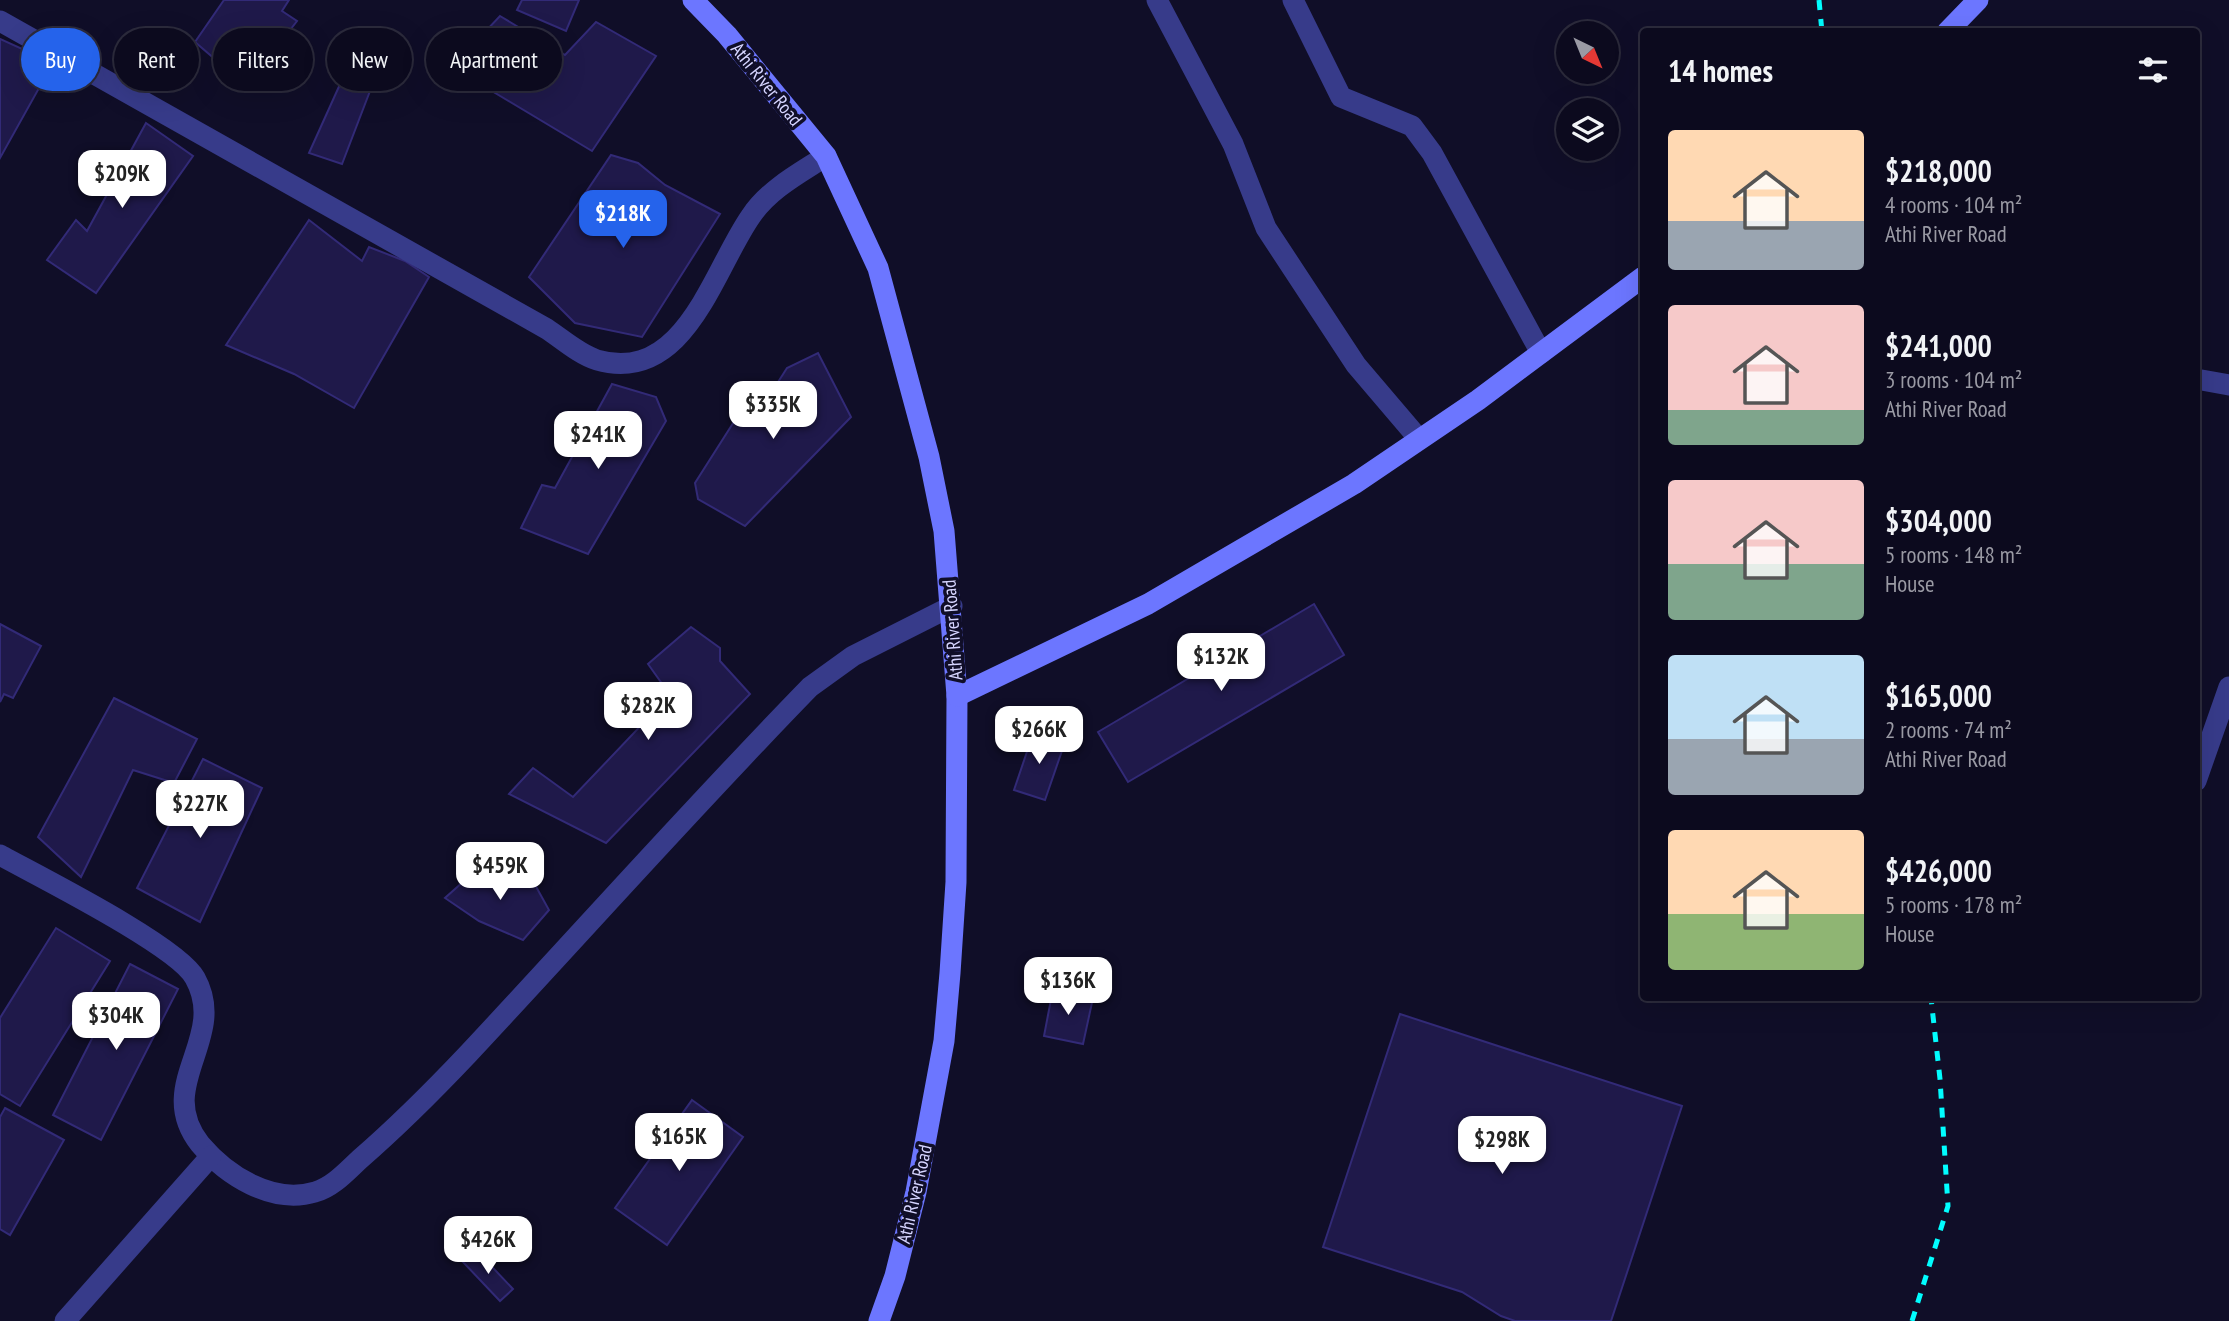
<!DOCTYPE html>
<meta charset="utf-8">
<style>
:root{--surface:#0c0a1e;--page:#151327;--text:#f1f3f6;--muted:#9a9aa4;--line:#2c2b3c;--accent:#2563eb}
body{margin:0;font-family:"PT Sans Narrow",sans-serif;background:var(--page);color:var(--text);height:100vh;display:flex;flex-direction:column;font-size:26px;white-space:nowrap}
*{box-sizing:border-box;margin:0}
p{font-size:23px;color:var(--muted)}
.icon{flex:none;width:38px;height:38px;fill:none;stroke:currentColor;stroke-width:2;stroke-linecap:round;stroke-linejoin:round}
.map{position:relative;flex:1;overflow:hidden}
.details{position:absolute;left:1640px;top:28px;width:560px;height:973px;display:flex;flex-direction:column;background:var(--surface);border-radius:7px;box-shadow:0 7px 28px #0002,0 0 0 2px var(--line)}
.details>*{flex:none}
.banner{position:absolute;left:21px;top:28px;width:665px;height:63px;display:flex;gap:14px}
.needle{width:46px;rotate:137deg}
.fabs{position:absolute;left:1556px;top:21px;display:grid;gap:14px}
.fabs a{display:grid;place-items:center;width:63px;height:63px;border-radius:50%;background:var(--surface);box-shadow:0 7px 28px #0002,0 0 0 2px var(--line);font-size:35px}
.price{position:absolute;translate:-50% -60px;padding:0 16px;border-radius:14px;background:#fff;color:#222;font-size:23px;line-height:46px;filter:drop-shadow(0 2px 4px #0008)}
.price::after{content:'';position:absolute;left:50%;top:42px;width:21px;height:16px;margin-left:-10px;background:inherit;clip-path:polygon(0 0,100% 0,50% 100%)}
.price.current{background:var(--accent);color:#fff}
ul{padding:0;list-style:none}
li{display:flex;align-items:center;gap:21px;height:175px;padding:0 28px}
li span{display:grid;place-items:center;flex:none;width:196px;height:140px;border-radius:7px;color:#555}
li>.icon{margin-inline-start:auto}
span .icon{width:84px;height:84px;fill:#fffc;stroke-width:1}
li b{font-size:30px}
h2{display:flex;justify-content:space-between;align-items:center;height:84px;padding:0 28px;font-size:30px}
.tag{padding:0 24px;border-radius:32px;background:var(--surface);box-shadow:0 7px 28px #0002,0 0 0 2px var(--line);font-size:24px;line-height:63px}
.tag.current{background:var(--accent);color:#fff}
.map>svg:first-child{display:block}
.building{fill:#1f194a;stroke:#322a77;stroke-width:2}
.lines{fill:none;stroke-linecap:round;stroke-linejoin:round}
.street{stroke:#373b8a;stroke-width:21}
.secondary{stroke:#6c76ff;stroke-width:21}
.rail{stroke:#01fdff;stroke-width:5;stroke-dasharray:10 9;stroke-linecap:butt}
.labels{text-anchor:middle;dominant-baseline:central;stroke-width:7;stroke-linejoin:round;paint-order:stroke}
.street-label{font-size:19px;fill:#d6d5ff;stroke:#100e28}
</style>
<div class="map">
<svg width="2229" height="1321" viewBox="0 0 2229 1321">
<rect width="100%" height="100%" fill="#100e28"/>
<g class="building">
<polygon points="224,0 289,0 282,11 297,21 266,61 255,52 237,78 195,42"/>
<polygon points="522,0 579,0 566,31 517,10"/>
<polygon points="500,16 565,55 596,22 656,56 592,151 452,67"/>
<polygon points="0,39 53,63 0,158"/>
<polygon points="346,71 375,78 342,164 309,153"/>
<polygon points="146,123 193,156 96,293 47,260 76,220 87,231"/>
<polygon points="611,155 638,163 665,185 720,214 642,337 575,323 529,277"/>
<polygon points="309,220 362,261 369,247 405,261 429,277 354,408 294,374 226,345"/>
<polygon points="818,353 851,417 745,526 698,499 695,483 751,395 766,401 787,368"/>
<polygon points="612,384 656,397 666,421 588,554 521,528 542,485 555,488"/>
<polygon points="1314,604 1344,655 1128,782 1098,732"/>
<polygon points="0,624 41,646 13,698 4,694 0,702"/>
<polygon points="691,627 720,648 720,661 750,694 606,843 509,794 533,768 573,797 670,695 648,664"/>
<polygon points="114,698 197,739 174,783 133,770 81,877 38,837"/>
<polygon points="1034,731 1065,742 1045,800 1014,790"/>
<polygon points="203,759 262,788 200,922 137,888"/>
<polygon points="458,867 534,883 549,910 523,940 479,921 445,898 464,881"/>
<polygon points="56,928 110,961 20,1106 0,1094 0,1018"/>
<polygon points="130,964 178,989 101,1140 53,1115"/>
<polygon points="1053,989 1093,998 1083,1044 1044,1036"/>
<polygon points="1400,1014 1682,1106 1611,1321 1515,1321 1501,1316 1462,1292 1323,1247"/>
<polygon points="692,1100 743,1137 667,1245 615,1208"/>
<polygon points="5,1108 64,1140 10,1235 0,1229 0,1117"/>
<polygon points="476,1250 513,1289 500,1301 463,1262"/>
</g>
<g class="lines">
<g class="street">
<polyline points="1157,0 1233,144 1266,228 1356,365 1419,439"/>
<polyline points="1293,0 1341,97 1412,126 1432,153 1541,353"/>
<path d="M 0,21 L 547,329 C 562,339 580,355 597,360 C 685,385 713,270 751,216 C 769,189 800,173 826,156"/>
<polyline points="2196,379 2229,385"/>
<polyline points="2196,781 2229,687"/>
<path d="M 0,855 C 38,876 178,946 195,978 C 229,1039 153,1084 200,1144 C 226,1175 272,1205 315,1192 C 333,1187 347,1171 360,1159 C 398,1126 433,1091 468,1054 C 582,932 693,807 810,687 L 853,656 L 952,606"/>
<polyline points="65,1321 211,1156"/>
</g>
<g class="secondary">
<polyline points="693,0 727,35 826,156 878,268 929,457 944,531 957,696 956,882 950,973 944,1041 916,1192 895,1276 879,1321"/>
<polyline points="1947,32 1978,0"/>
<polyline points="957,696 1148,604 1354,484 1478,400 1643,277"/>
</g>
<g class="rail">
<polyline points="1819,0 1822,32"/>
<polyline points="1912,1321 1948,1206 1940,1079 1931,998"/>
</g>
</g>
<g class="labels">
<g class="street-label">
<text transform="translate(767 84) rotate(51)">Athi River Road</text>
<text transform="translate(952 630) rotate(-94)">Athi River Road</text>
<text transform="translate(914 1194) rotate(-77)">Athi River Road</text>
</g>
</g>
</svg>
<div class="fabs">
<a><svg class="needle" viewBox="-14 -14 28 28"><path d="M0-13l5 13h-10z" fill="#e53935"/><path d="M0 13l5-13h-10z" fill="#9a9aa4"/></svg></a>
<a><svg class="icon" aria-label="layers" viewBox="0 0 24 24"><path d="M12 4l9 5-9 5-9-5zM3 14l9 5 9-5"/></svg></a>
</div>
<b class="price" style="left:122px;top:210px">$209K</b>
<b class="price current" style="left:623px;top:250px">$218K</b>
<b class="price" style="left:773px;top:441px">$335K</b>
<b class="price" style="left:598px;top:471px">$241K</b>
<b class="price" style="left:1221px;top:693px">$132K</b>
<b class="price" style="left:648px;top:742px">$282K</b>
<b class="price" style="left:1039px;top:766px">$266K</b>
<b class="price" style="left:200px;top:840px">$227K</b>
<b class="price" style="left:500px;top:902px">$459K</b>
<b class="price" style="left:1068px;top:1017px">$136K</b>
<b class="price" style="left:116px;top:1052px">$304K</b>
<b class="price" style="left:679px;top:1173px">$165K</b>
<b class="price" style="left:1502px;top:1176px">$298K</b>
<b class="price" style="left:488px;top:1276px">$426K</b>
<div class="banner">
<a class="tag current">Buy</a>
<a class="tag">Rent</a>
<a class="tag">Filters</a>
<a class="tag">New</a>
<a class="tag">Apartment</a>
</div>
<section class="details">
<h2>14 homes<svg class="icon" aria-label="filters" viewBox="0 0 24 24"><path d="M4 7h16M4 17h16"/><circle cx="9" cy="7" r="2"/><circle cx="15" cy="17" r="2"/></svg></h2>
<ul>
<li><span style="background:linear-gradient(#ffd9b3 65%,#9aa5b1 0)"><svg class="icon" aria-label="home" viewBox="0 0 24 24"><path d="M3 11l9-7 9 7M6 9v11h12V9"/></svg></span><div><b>$218,000</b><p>4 rooms · 104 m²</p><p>Athi River Road</p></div></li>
<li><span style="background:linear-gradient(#f6c9c9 75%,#7fa58c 0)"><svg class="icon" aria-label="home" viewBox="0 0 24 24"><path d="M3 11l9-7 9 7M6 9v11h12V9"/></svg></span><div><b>$241,000</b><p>3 rooms · 104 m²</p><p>Athi River Road</p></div></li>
<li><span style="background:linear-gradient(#f6c9c9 60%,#7fa58c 0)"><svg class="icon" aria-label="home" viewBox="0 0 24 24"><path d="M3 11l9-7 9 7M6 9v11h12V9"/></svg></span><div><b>$304,000</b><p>5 rooms · 148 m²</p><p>House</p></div></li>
<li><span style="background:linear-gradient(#bfe0f5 60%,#9aa5b1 0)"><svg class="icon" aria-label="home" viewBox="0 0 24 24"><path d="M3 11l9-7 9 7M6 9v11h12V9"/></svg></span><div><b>$165,000</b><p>2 rooms · 74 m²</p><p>Athi River Road</p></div></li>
<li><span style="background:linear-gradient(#ffd9b3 60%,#8fb573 0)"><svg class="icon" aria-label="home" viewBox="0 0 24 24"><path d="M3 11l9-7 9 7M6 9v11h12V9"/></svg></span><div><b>$426,000</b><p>5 rooms · 178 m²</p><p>House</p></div></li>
</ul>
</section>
</div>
